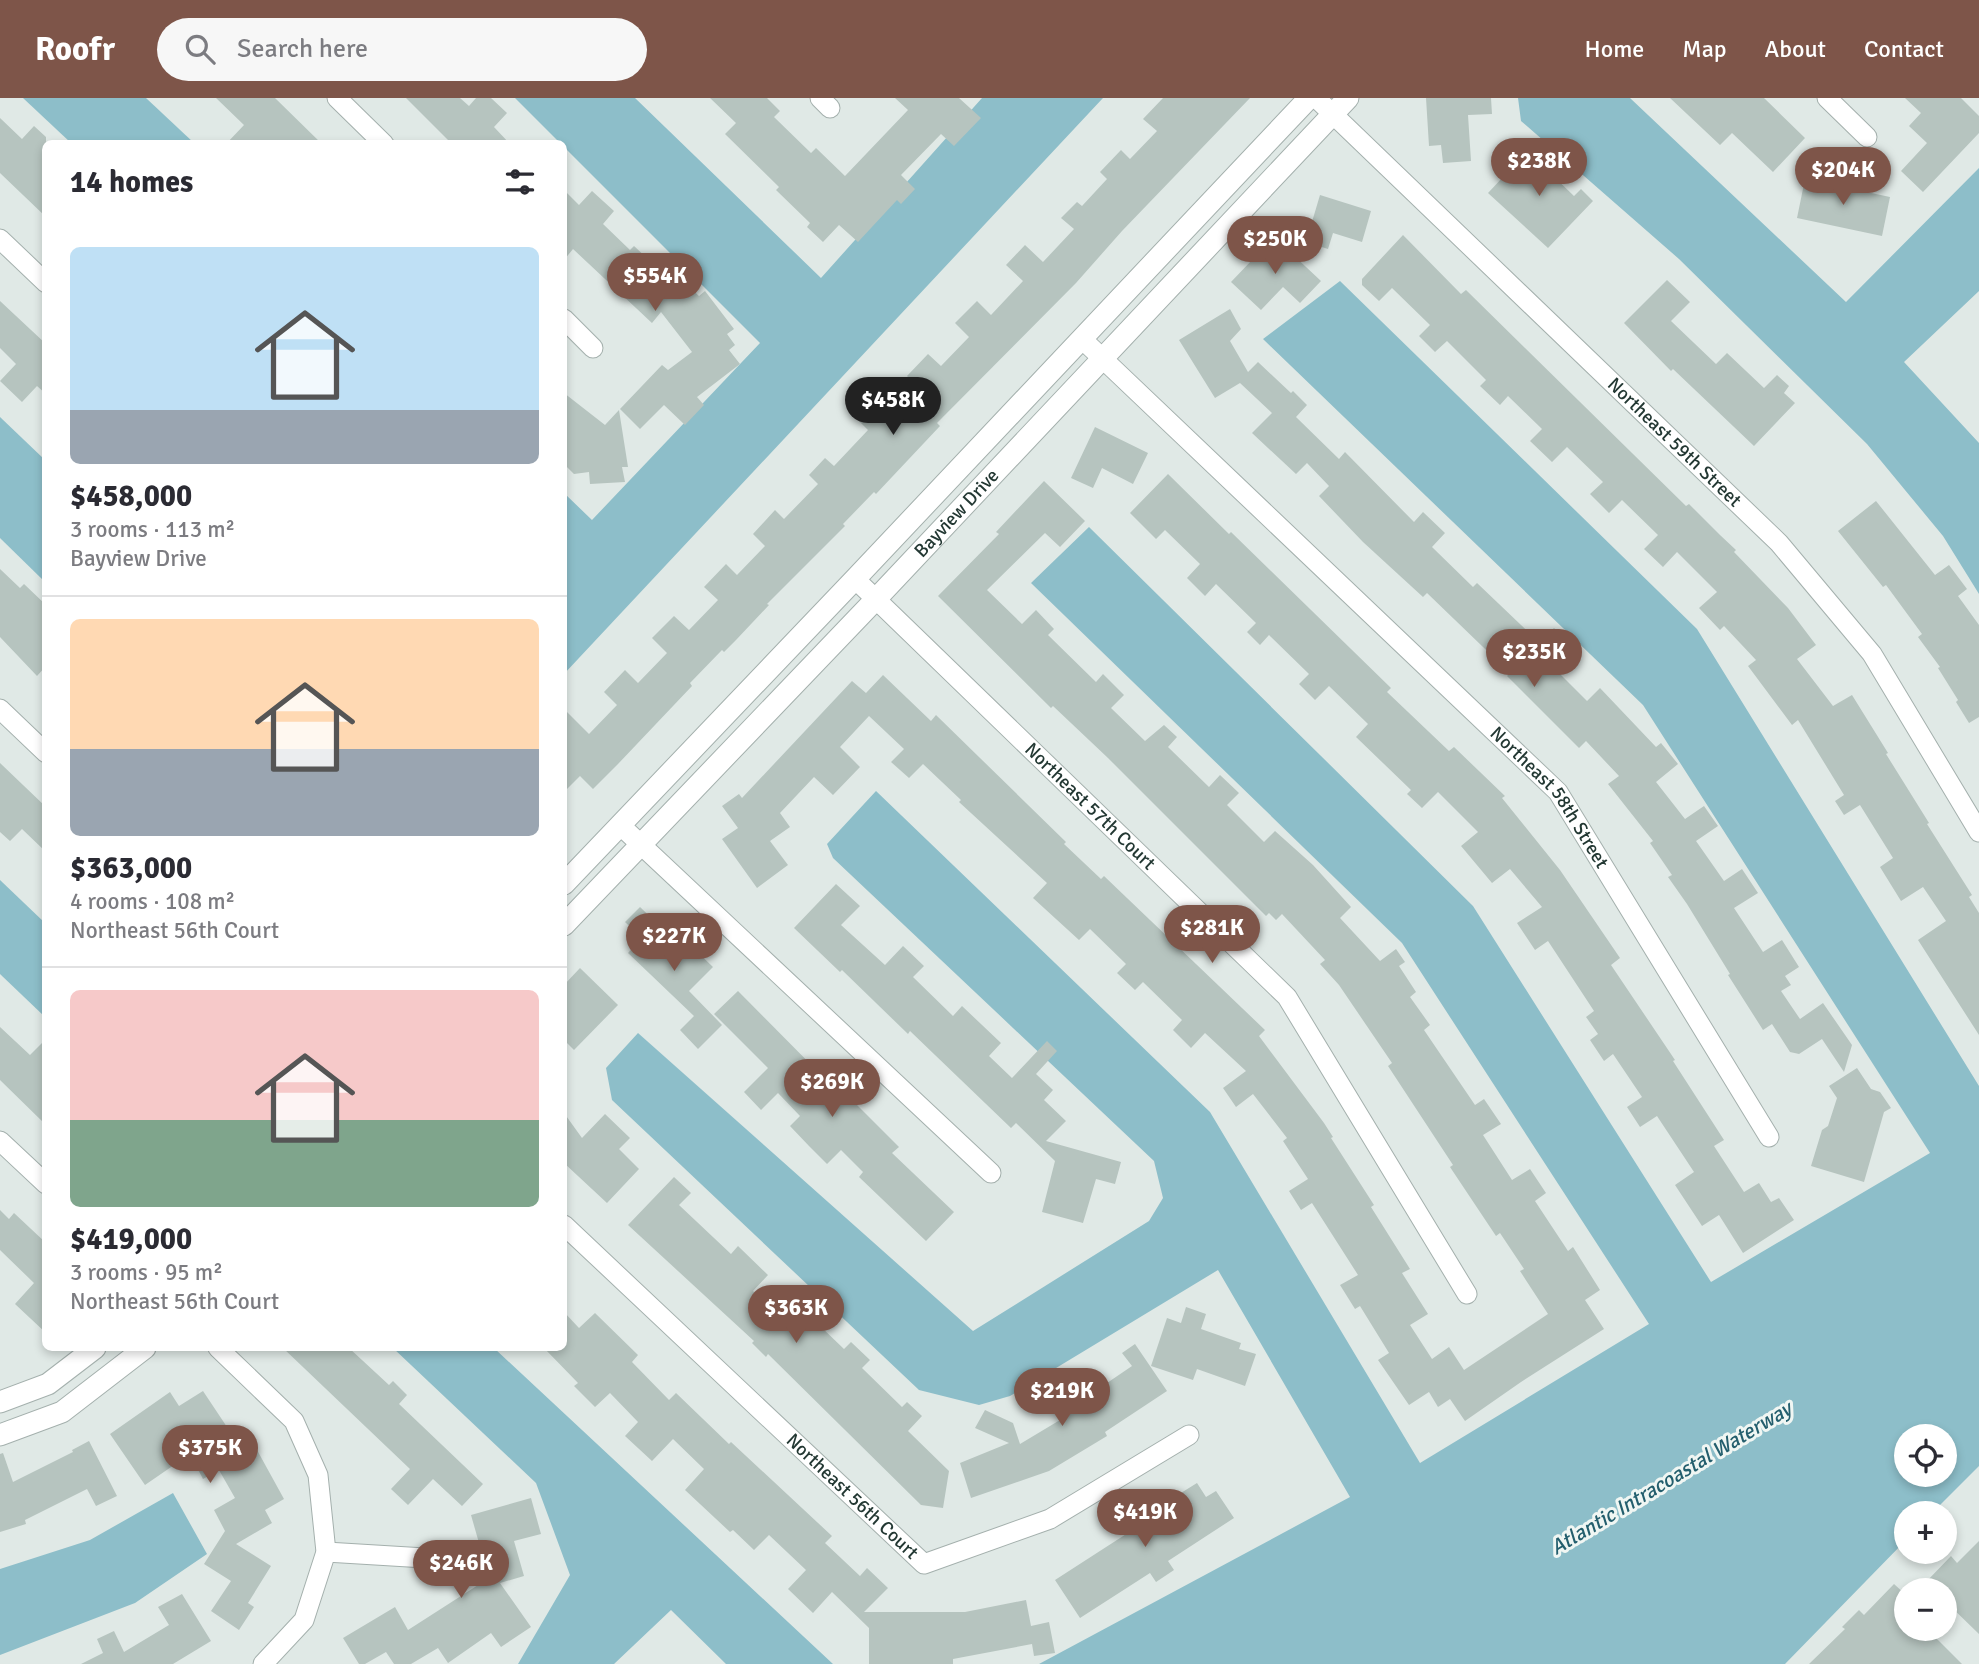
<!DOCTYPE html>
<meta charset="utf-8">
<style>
:root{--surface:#fff;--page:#f7f7f7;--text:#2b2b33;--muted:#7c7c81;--line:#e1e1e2;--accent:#7e5549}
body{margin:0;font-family:Signika,sans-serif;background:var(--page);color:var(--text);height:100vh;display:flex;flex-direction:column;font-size:26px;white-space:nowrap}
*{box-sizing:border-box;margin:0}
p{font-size:23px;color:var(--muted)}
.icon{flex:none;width:38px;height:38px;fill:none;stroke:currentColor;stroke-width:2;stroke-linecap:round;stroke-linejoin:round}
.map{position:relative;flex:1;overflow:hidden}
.drawer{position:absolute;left:42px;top:42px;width:525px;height:1211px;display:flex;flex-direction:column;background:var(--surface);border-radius:10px;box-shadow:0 4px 10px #0003}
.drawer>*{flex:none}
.controls{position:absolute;left:1894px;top:1326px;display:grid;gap:14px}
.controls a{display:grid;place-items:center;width:63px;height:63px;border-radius:50%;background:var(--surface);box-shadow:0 4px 10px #0003;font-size:35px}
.price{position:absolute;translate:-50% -60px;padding:0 16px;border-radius:24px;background:var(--accent);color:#fff;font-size:23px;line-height:46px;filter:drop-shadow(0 2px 4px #0008)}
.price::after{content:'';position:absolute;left:50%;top:42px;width:21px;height:16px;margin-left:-10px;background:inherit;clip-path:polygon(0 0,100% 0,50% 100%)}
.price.active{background:#222;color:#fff}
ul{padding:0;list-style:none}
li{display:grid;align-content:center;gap:14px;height:371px;padding:0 28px}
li+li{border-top:2px solid var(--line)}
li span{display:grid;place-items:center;height:217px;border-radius:10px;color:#555}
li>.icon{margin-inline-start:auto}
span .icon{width:126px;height:126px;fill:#fffc;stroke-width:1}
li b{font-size:30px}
h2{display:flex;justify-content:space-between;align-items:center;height:84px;padding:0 28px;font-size:30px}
header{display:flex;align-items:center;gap:42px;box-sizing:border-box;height:98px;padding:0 35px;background:var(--accent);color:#fff}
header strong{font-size:33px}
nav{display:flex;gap:38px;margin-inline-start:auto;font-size:24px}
.search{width:490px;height:63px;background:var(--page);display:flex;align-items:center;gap:18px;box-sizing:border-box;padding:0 24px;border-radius:38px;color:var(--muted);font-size:26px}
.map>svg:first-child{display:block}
.water{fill:#8dbec9;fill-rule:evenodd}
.building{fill:#b6c4bf}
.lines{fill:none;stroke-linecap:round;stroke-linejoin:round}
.minor-casing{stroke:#a4b0ad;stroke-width:21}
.tertiary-casing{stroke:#a4b0ad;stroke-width:23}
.minor{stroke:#fff;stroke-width:19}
.tertiary{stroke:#fff;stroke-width:21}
.labels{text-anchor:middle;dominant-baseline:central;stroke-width:6;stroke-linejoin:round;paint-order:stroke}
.street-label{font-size:19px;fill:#233833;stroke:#f0f6f3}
.water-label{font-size:21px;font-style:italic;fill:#235e6d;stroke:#f0f6f3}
</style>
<header>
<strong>Roofr</strong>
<div class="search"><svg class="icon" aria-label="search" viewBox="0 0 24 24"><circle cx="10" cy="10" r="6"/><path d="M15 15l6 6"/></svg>Search here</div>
<nav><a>Home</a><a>Map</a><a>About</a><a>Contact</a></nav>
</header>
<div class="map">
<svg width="1979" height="1566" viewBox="0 0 1979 1566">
<rect width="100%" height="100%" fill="#e0e9e6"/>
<g class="water">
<polygon points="23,0 146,0 194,45 71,45"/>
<polygon points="515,0 635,0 821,180 982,0 1103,0 564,576 564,395 592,422 760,245 564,49 564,46 560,45"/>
<polygon points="1518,0 1630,0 1846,204 1979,70 1979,193 1904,264 1979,345 1979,496 1943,438 1867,346 1679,161 1521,23"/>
<path d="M 1340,183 L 1697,531 L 1979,988 L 1979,1368 L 1931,1416 L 1906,1416 L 1906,1442 L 1785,1566 L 1039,1566 L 1350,1399 L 1218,1172 L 1010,1298 L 979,1307 L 919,1292 L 612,1002 L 606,970 L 638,935 L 973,1233 L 1149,1123 L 1163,1100 L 1154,1063 L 833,760 L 827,746 L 876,693 L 1210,1014 L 1420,1365 L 1649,1226 L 1402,845 L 1031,485 L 1089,429 L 1473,808 L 1711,1184 L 1930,1055 L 1643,607 L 1263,241 ZM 1906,1339 L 1944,1339 L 1944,1377 L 1906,1377 Z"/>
<polygon points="0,319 45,362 45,484 0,440"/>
<polygon points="0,782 45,825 45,919 0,876"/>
<polygon points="393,1250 494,1250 833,1566 726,1566 671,1512 614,1566 518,1566 570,1477 536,1385"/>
<polygon points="173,1395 207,1456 135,1505 0,1557 0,1471 90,1442"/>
</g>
<g class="building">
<polygon points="216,0 275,0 322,46 226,46 244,27"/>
<polygon points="406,0 460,0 469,8 476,0 491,0 507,15 494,29 510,46 452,46"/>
<polygon points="710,0 767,0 780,13 774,19 811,55 816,50 845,78 908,12 895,0 959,0 981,20 954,48 941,36 901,77 915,91 901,106 897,102 858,144 839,127 823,144 807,129 810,125 776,92 779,89 725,36 736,25"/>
<polygon points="1163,0 1250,0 1122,133 1076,185 937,325 940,328 876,396 874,394 843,426 845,428 767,506 769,507 736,542 724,554 722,552 690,585 692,588 618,666 593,691 580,678 564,694 564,611 589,636 617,607 604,594 625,572 638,585 667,555 652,540 674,518 689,532 718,502 704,489 726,466 737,477 765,448 753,436 775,412 784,421 818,386 809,377 825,360 834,368 868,332 859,323 875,306 890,321 919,290 907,278 928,256 941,268 969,239 955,225 977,203 991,217 1023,183 1006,167 1025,147 1043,164 1074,131 1061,120 1077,104 1082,108 1107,81 1100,74 1121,52 1130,61 1157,33 1143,21"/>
<polygon points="1426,0 1491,0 1492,16 1468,17 1471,63 1443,65 1441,47 1429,48"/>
<polygon points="1670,0 1764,0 1805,40 1773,74 1732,35 1720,47"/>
<polygon points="1905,0 1961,0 1979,18 1979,35 1923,94 1901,73 1927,45 1909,28 1921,15"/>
<polygon points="0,20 22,41 34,28 46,39 46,119 0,75"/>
<polygon points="1533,47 1552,65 1546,71 1574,98 1581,91 1593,103 1548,150 1488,95"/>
<polygon points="1805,81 1890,99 1882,138 1797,120"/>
<polygon points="564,92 579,107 592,93 614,113 603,126 630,152 634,148 665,177 670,171 699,198 705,193 734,231 727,236 735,247 729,252 740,266 697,299 704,307 685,327 664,307 640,331 620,311 662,267 668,272 692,254 661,214 652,225 573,151 564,162"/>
<polygon points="1320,97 1371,113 1362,144 1333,135 1328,151 1306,144"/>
<polygon points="1403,137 1461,196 1466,192 1686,408 1689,406 1720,437 1736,452 1734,454 1788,510 1816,547 1797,561 1833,608 1852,597 1888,655 1886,656 1929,725 1927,726 1972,797 1969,799 1979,815 1979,937 1918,842 1946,823 1923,789 1901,803 1880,769 1893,760 1860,707 1844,717 1835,703 1844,697 1798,622 1792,627 1748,568 1756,562 1724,528 1720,532 1699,510 1717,494 1677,454 1663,469 1644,451 1658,437 1622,402 1609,415 1590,396 1603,384 1567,349 1552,364 1530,343 1542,331 1508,298 1500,307 1480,288 1486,282 1447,243 1435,254 1419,238 1430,227 1392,190 1379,203 1362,187 1362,181"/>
<polygon points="1274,139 1321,183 1300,205 1283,189 1261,212 1231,184"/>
<polygon points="1667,182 1690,204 1671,223 1716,266 1727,255 1764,290 1777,277 1789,288 1784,295 1795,305 1754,348 1673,271 1671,273 1624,225"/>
<polygon points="0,203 46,246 46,296 37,288 22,304 0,283 16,266 0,250"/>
<polygon points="1230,211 1241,231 1230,243 1248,274 1258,264 1291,295 1293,293 1307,307 1296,319 1339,361 1345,354 1414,424 1423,414 1445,435 1432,449 1473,489 1477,485 1540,545 1554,530 1573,549 1553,569 1587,603 1600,590 1656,649 1661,645 1678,666 1656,684 1685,721 1704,708 1718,728 1696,743 1724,783 1742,771 1758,795 1734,810 1763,854 1782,842 1799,869 1785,878 1791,887 1781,893 1800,921 1823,905 1852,947 1844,974 1822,941 1799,956 1790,954 1772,926 1763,932 1728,877 1730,876 1687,806 1668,779 1672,777 1650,745 1653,743 1608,686 1619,678 1586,643 1579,650 1507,578 1510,575 1427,495 1423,499 1363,444 1319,398 1329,388 1307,365 1296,376 1252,335 1272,315 1240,285 1215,300 1179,242"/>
<polygon points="564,295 605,327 619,312 628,369 622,369 625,384 590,386 589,374 574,376 564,366"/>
<polygon points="1095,329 1148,355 1133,386 1102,370 1093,390 1071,380"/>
<polygon points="1168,376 1229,436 1231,434 1391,590 1387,594 1449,653 1454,649 1505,698 1502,700 1560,772 1620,860 1611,867 1675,962 1673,963 1724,1042 1714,1048 1744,1094 1759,1085 1771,1104 1779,1100 1794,1122 1743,1155 1719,1117 1702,1128 1675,1087 1694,1074 1657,1018 1640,1029 1627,1009 1642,999 1613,956 1604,963 1590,942 1598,936 1586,919 1594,913 1548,843 1535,852 1517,825 1542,809 1510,771 1492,785 1461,748 1478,734 1438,694 1422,710 1407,696 1411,692 1356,639 1368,626 1329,588 1315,602 1299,586 1309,576 1269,537 1260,547 1247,534 1256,525 1216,486 1205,498 1187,480 1200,466 1165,432 1156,441 1130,415"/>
<polygon points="1044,383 1085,423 1060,449 1045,435 987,492 1022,526 1036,512 1054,531 1048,537 1096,584 1103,576 1124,597 1111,610 1145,643 1164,627 1177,639 1168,649 1209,689 1220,677 1239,695 1227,707 1264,744 1275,733 1313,767 1351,809 1340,820 1380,863 1396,851 1405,864 1399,868 1416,894 1410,899 1430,927 1424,932 1475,1007 1484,1001 1501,1026 1483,1037 1512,1082 1530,1071 1546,1095 1535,1103 1568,1153 1573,1149 1600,1192 1585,1202 1604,1231 1521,1284 1465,1323 1450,1301 1438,1309 1429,1294 1409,1307 1378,1262 1389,1255 1360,1208 1355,1211 1340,1187 1358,1177 1312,1105 1301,1112 1289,1093 1308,1081 1283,1043 1287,1040 1253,996 1236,1009 1223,990 1246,973 1205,935 1191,950 1173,932 1182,922 1143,884 1135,892 1117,875 1126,866 1090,831 1079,842 1033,800 1047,785 959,704 961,702 923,666 909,680 891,664 904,651 869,618 840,649 860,669 833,697 814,679 780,715 790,729 770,743 788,767 757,790 722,741 738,730 722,708 739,696 742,700 852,583 866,595 883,577 931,623 936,617 1066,744 1064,746 1101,781 1104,778 1265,932 1259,938 1324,1025 1333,1039 1331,1040 1374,1107 1371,1109 1410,1171 1402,1175 1428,1216 1410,1227 1432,1261 1449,1249 1464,1272 1548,1216 1520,1173 1524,1171 1500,1135 1496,1138 1450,1069 1453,1067 1388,968 1392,965 1339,887 1320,866 1325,862 1282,816 1276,822 1269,815 1266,818 1108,660 1053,608 1051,610 938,498 999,436 996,434"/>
<polygon points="1876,403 1935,477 1949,467 1967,491 1958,498 1979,527 1979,619 1969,625 1956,604 1958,602 1938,570 1940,569 1918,539 1922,536 1886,487 1883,489 1838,433"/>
<polygon points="0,471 20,490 24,486 46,507 46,568 37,578 0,539"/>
<polygon points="0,665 46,709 46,754 22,731 10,743 0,734"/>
<polygon points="836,786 860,808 841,827 885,867 903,848 924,868 913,879 953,918 962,908 1001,945 989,958 1012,980 1047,943 1057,953 1036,976 1053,992 1044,1002 1066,1023 1046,1043 1121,1064 1115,1086 1096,1081 1083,1125 1042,1114 1055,1063 1016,1025 1011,1030 910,933 908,936 842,872 840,874 794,830"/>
<polygon points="640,809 685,852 690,847 713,869 689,893 722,927 698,951 680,932 694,918 628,855 642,840 625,824"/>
<polygon points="580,870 618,907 574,952 564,942 564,887"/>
<polygon points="738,893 850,1006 853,1003 899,1049 892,1055 954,1114 926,1143 859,1079 863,1074 841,1052 827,1066 809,1048 790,1028 800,1018 778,995 761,1012 744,994 768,970 714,916"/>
<polygon points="0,929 30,957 46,941 46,1027 0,982"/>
<polygon points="1857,970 1871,991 1880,994 1891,1010 1884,1014 1864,1084 1811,1068 1822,1032 1828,1028 1837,1000 1829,988"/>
<polygon points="564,1015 582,1040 605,1016 630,1040 619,1051 639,1071 607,1105 564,1065"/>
<polygon points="674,1079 691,1095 679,1107 731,1156 738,1148 768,1177 753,1193 779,1217 793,1202 844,1251 851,1244 870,1262 862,1270 902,1309 907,1304 922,1318 908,1333 949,1373 943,1410 921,1407 768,1256 766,1259 752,1245 754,1243 628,1127"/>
<polygon points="0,1112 9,1121 14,1115 46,1145 46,1235 15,1206 34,1185 0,1152"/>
<polygon points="1186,1209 1206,1216 1201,1231 1241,1245 1239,1251 1256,1256 1245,1288 1197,1271 1193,1282 1151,1268 1167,1220 1181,1225"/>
<polygon points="564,1214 579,1230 595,1215 638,1257 632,1264 669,1302 676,1295 729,1346 731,1344 832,1438 825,1445 860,1478 867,1470 888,1490 864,1514 965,1514 1026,1502 1031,1528 1049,1524 1055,1555 1034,1558 1032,1546 953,1561 953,1566 869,1566 869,1530 832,1494 813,1515 788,1491 806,1472 769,1437 754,1452 733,1432 730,1434 685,1392 704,1371 673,1341 652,1363 625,1338 638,1324 610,1295 595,1309 574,1288 578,1285 544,1250 564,1250"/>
<polygon points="1135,1246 1167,1293 1105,1334 1107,1338 1049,1373 971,1400 960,1365 1009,1345 975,1330 985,1312 1013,1325 1020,1346 1060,1322 1047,1300 1075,1283 1085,1300 1132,1268 1122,1255"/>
<polygon points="283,1250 349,1250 389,1287 393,1283 407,1297 399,1306 483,1386 462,1408 433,1381 408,1407 391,1391 410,1371"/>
<polygon points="203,1293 239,1347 251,1341 284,1401 265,1412 272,1425 236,1446 271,1468 248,1505 254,1509 239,1532 211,1513 231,1483 204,1466 225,1433 214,1412 235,1400 219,1372 203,1381 190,1356 145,1387 110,1336 170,1294 179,1308"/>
<polygon points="89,1343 117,1398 96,1408 87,1391 25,1422 26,1426 0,1434 0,1356 3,1355 13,1384 73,1354 72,1352"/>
<polygon points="1197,1385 1206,1399 1216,1393 1234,1420 1168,1463 1174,1472 1156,1484 1150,1475 1080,1520 1055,1482 1134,1431 1131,1426"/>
<polygon points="531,1400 541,1436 514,1443 524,1478 500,1485 531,1529 501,1549 491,1535 448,1565 438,1550 411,1566 394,1566 386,1554 365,1566 359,1566 343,1540 395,1509 408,1532 489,1480 471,1417"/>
<polygon points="1979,1443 1979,1536 1944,1502 1944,1493 1935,1493 1926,1484 1951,1458 1957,1465"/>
<polygon points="1894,1486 1906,1497 1906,1531 1927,1531 1962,1566 1809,1566 1845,1531 1842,1529 1859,1512 1864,1517"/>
<polygon points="182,1496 211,1543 173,1566 81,1566 103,1555 97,1541 114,1533 124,1554 169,1527 158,1509"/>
</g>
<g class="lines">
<defs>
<g id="minor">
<polyline points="337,0 384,46"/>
<polyline points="820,0 830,10"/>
<path id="s1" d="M 1316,0 L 1779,445 L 1872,556 L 1979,734"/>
<polyline points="1827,0 1867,39"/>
<polyline points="0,141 46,185"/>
<polyline points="564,221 593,250"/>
<path id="s2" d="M 1082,241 L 1558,694 L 1769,1039"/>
<path id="s3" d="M 855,481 L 1287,899 L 1467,1196"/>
<polyline points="0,611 46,655"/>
<polyline points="620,727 991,1075"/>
<polyline points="0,1043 46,1086"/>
<path id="s4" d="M 564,1127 L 924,1466 L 1050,1421 L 1189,1337"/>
<polyline points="218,1250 294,1323 318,1377 326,1454 304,1522 263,1566"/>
<polyline points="326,1454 425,1460"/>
</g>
<g id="tertiary">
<polyline points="564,786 855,481 1309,0"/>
<path id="s5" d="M 564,827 L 876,501 L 1348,0"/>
<polyline points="0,1304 48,1286 95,1250"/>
<polyline points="0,1337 62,1314 145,1250"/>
</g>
</defs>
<use href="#minor" class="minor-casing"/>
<use href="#tertiary" class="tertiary-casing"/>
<use href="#minor" class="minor"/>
<use href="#tertiary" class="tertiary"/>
</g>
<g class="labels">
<g class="street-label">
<text stroke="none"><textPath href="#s1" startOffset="497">Northeast 59th Street</textPath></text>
<text stroke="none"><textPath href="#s5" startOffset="569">Bayview Drive</textPath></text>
<text stroke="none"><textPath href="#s2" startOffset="656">Northeast 58th Street</textPath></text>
<text stroke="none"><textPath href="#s3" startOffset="327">Northeast 57th Court</textPath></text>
<text stroke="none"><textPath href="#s4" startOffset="396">Northeast 56th Court</textPath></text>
</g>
<g class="water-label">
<text transform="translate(1671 1380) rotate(-31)">Atlantic Intracoastal Waterway</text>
</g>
</g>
</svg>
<div class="controls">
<a><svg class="icon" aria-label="locate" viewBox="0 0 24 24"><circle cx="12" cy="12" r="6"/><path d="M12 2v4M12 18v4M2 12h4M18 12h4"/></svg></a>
<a>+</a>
<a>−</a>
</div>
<b class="price" style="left:1539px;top:100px">$238K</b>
<b class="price" style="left:1843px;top:109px">$204K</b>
<b class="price" style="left:1275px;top:178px">$250K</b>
<b class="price" style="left:655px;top:215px">$554K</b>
<b class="price active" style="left:893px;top:339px">$458K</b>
<b class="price" style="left:1534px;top:591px">$235K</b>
<b class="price" style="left:1212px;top:867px">$281K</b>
<b class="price" style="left:674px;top:875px">$227K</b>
<b class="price" style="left:832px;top:1021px">$269K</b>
<b class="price" style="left:796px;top:1247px">$363K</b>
<b class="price" style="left:1062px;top:1330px">$219K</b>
<b class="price" style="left:210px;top:1387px">$375K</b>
<b class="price" style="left:1145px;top:1451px">$419K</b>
<b class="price" style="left:461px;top:1502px">$246K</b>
<section class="drawer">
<h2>14 homes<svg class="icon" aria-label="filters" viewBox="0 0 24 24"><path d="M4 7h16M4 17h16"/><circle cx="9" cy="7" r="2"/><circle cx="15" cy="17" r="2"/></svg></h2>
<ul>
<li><span style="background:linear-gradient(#bfe0f5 75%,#9aa5b1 0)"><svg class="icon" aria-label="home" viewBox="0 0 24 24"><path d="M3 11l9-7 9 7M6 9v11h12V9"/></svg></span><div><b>$458,000</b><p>3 rooms · 113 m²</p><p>Bayview Drive</p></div></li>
<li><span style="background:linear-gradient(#ffd9b3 60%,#9aa5b1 0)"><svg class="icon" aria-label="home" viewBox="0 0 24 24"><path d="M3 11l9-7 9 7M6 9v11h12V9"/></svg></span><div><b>$363,000</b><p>4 rooms · 108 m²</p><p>Northeast 56th Court</p></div></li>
<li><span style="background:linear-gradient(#f6c9c9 60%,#7fa58c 0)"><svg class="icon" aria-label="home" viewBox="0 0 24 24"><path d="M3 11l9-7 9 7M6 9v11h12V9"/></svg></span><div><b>$419,000</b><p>3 rooms · 95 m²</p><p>Northeast 56th Court</p></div></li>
</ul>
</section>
</div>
